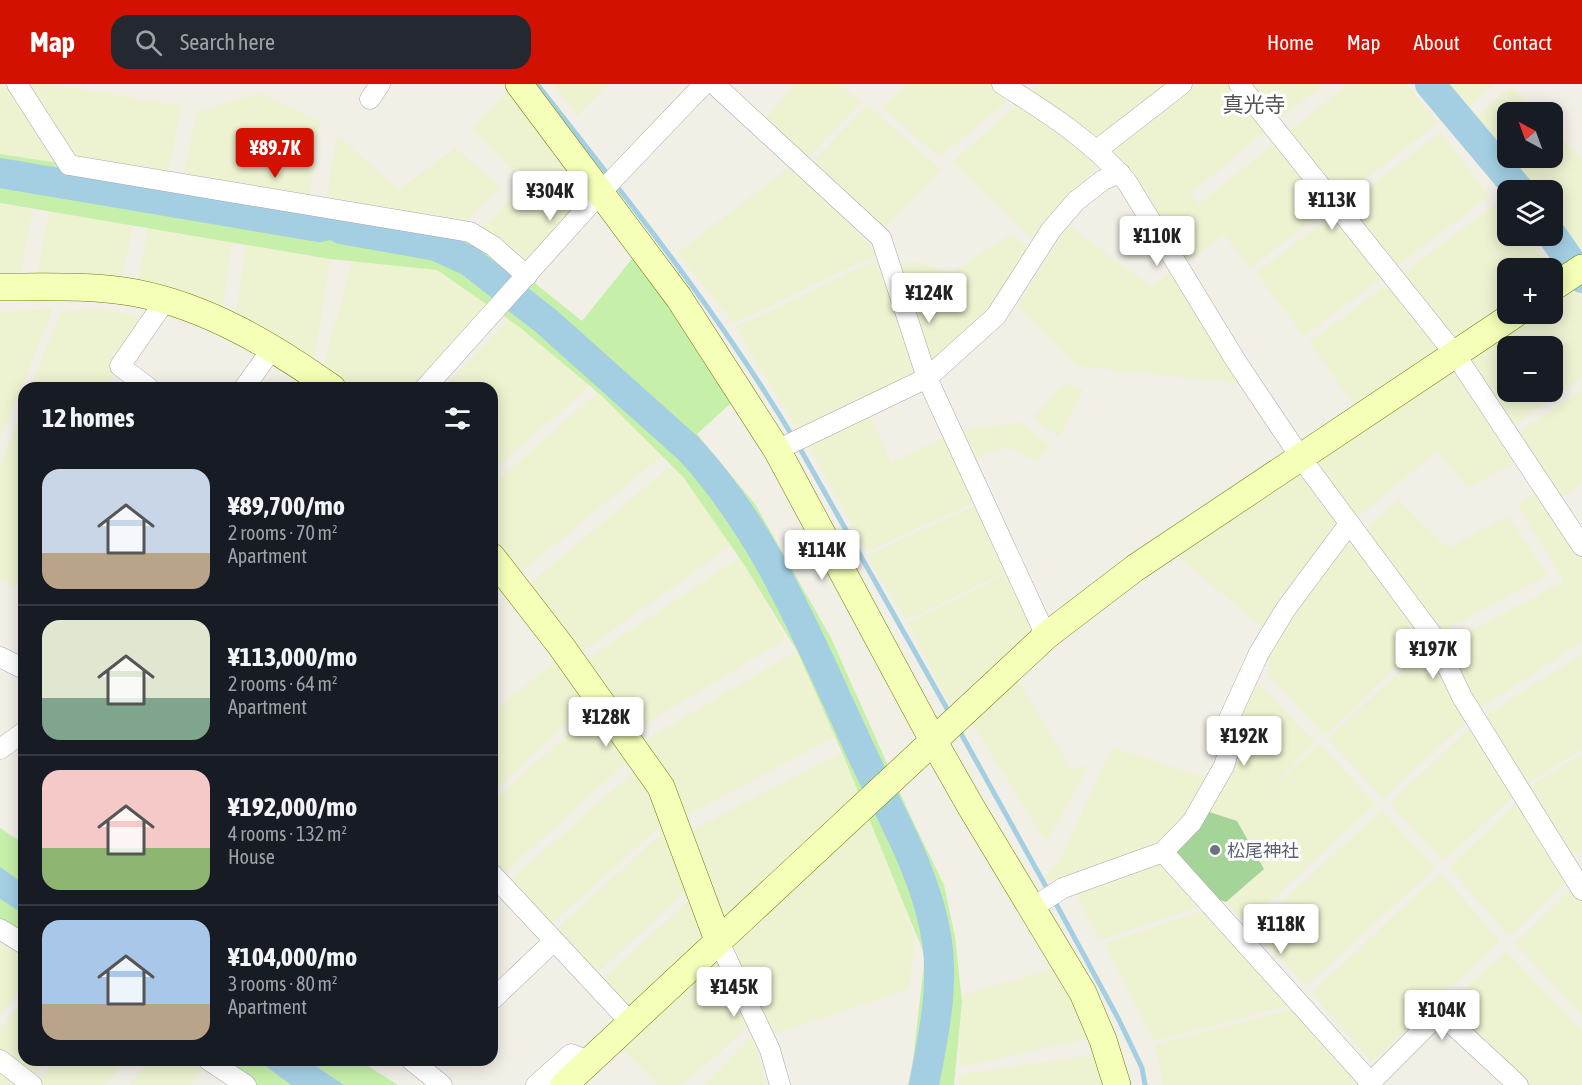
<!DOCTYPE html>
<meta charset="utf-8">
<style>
:root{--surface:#171b24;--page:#242831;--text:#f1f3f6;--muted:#9ea1a6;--line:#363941;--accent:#d21100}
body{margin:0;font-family:"Asap Condensed","Noto Sans JP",sans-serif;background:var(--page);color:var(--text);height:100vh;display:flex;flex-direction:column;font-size:22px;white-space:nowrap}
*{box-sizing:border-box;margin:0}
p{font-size:20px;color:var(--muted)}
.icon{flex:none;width:33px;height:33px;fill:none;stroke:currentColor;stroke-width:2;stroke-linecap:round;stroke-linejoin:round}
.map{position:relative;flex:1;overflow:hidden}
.drawer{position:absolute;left:18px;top:298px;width:480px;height:684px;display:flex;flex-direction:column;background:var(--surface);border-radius:18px;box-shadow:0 3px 15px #0003}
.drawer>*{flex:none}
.needle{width:39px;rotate:319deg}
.buttons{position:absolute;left:1497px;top:18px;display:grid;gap:12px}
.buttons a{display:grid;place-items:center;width:66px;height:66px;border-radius:12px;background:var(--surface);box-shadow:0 3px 15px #0003;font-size:30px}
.price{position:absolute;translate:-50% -51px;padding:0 14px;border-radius:6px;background:#fff;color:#222;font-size:20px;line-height:39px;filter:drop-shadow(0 2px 3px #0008)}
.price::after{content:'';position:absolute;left:50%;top:36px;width:18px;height:14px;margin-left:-9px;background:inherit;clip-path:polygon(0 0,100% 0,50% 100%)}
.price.selected{background:var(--accent);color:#fff}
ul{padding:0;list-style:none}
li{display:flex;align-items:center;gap:18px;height:150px;padding:0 24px}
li+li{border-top:2px solid var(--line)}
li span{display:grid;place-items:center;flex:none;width:168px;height:120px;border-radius:18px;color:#555}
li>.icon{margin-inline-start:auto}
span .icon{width:72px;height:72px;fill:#fffc;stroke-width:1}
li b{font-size:26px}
h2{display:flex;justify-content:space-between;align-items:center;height:72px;padding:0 24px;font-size:26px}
header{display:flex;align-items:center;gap:36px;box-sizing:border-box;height:84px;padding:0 30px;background:var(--accent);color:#fff}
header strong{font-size:28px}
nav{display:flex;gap:33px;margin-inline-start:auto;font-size:21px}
.search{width:420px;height:54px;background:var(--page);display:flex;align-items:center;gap:15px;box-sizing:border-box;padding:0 21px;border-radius:18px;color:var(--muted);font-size:22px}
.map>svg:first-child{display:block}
.farmland{fill:#edf2d1;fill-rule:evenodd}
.grass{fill:#c6efaa}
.forest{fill:#a5d499}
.water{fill:#a4cfe3}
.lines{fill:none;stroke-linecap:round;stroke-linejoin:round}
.stream{stroke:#a4cfe3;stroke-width:5}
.river{stroke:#a4cfe3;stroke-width:30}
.street-casing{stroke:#a8a8a8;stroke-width:21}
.secondary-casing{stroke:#678000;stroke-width:28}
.street{stroke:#fff;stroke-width:20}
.secondary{stroke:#f5ffb8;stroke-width:27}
.worship-dot{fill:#6b7280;stroke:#fff;stroke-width:2}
.labels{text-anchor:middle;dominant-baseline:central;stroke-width:6;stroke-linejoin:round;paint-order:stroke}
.worship-label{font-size:18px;fill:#5b616d;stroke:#fff;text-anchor:start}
.quarter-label{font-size:21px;fill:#545454;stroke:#fff}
</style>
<header>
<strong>Map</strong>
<div class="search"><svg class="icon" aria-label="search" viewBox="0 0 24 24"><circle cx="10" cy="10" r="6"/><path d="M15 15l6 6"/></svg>Search here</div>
<nav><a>Home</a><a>Map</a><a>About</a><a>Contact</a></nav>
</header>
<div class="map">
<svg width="1582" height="1001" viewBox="0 0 1582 1001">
<rect width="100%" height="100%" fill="#f2efe7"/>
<g class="farmland">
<polygon points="0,0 10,0 61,82 0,75"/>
<polygon points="17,0 50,0 182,22 166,96 69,81"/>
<polygon points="514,0 595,100 527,192 476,152 525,99 471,45"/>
<polygon points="554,0 608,0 577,32"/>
<polygon points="795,0 838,0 861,18 807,75 759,42"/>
<polygon points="908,0 1028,0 939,73 882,23"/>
<polygon points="1041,0 1167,0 1079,104 1032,154 952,78"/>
<polygon points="1185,0 1324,0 1272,41 1191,109 1199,120 1348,0 1407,0 1438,39 1250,184 1224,151 1179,183 1252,301 1077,282 1017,222 1068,141 1151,203 1178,183 1107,74 1123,56"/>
<polygon points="1444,0 1494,0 1465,26"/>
<polygon points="1511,3 1536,28 1508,28 1508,74 1552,74 1553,45 1582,75 1582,166 1553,130 1552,106 1534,106 1474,34"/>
<polygon points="259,9 319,37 309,120 182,98 197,28"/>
<polygon points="867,21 941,86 883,145 810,81"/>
<polygon points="1441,48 1489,112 1304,252 1256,189"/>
<polygon points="337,51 399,106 455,64 501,103 458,146 325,123"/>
<polygon points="791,82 878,170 734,239 677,169"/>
<polygon points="1498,119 1507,130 1508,152 1525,152 1563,197 1553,205 1552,184 1508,184 1508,230 1445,278 1524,374 1468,404 1437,367 1349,440 1301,374 1362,332 1309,258"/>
<polygon points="0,120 33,125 18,203 0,203"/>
<polygon points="49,127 133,141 119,207 35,203"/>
<polygon points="148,144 232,157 221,237 136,209"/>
<polygon points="1011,150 1032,167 993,228 932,285 897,179 920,178 951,189"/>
<polygon points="246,161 330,175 312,291 234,244"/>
<polygon points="881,174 918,292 800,351 736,243"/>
<polygon points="352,177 437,186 496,227 425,304 332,304 320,296"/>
<path d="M 1575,205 L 1582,214 L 1582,293 L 1512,343 L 1466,276 L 1537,230 L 1552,230 L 1553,219 ZM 1508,262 L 1552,262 L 1552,308 L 1508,308 Z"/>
<polygon points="53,225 0,355 0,228"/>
<polygon points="99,225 140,232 107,304 30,304 61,227"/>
<polygon points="509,235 590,302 492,387 492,304 443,304"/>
<polygon points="1064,300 1084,305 1059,352 1033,334"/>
<polygon points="1582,306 1582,399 1561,414 1517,349"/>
<polygon points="598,308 662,372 514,494 492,466 492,401"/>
<polygon points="24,321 24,482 14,504 0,494 0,382"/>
<polygon points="870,331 891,379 944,353 973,419 866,468 808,360"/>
<polygon points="1021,338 1050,362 1037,378 1006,362 973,376 959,346"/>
<polygon points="672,381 684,394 733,460 573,574 521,507"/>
<polygon points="1297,387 1424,555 1325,652 1269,592 1270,551 1178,472"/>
<polygon points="1543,404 1582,462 1582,558 1472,629 1439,564 1564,497 1518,422"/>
<polygon points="1398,416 1448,464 1508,432 1548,491 1433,552 1358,451"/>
<polygon points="974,422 1006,488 906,536 866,472"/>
<polygon points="740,473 786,555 625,652 575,583"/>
<polygon points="1006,490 1033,546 949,620 907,539"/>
<polygon points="1427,562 1466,638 1383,714 1328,655"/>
<polygon points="797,567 836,652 671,740 667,736 547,844 507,799 637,685 631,674 502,791 492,780 492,718 596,625 627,667"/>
<polygon points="1582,570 1582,665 1525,701 1482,634"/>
<polygon points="557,575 589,618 498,704 492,697 492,629"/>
<polygon points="1249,591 1315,658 1252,723 1319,660 1375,720 1246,840 1226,818 1264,785 1154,771 1201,822 1100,856 1071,801 1080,797 1042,796 1060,776 1112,663 1215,697"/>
<polygon points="1018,596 1072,686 1090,680 1046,758 972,639"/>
<polygon points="1477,638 1520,706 1443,777 1390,719"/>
<polygon points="842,668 866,721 722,854 679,753"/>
<polygon points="1582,670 1582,766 1571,773 1528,704"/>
<polygon points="1519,717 1573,791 1509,853 1449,783"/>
<polygon points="1382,726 1435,784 1306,902 1253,844"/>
<polygon points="874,731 915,854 909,905 764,953 728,865"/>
<polygon points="670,742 696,797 592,894 551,850"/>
<polygon points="1440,789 1500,857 1372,978 1312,909"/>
<polygon points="1578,799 1582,805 1582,932 1515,859"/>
<polygon points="700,807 713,861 630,938 596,901"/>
<polygon points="1205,826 1298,919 1154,957 1105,860"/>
<polygon points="0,845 24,860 24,901 0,932"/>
<polygon points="1506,867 1582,947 1582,1001 1529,1001 1445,922"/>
<polygon points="724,868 756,936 682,1001 658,1001 620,963"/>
<polygon points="1066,881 1101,952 959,983 962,911"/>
<polygon points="24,915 24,976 46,977 27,1001 0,1001 0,946"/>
<polygon points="1302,922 1361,1001 1163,1001 1155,961"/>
<polygon points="753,951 766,1001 704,1001"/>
<polygon points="1097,970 1112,1001 959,1001 960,991"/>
<polygon points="54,977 124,977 105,1001 35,1001"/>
<polygon points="148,977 208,976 209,977 191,1001 129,1001"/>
</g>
<g class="grass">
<polygon points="0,70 187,99 476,152 582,237 640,165 742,309 697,350 755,420 831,554 911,733 944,801 955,853 962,918 954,1001 908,1001 913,976 925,872 844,673 797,567 743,479 684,394 602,312 518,242 437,186 330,175 0,119"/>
<polygon points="0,744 24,760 24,860 0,844"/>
<polygon points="208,977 360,977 398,1001 246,1001"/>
</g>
<polygon class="forest" points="1200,725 1237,737 1264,785 1226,818 1201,810 1163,768"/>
<g class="water">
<polygon points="0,783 24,800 24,830 0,815"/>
<polygon points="259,977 308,977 344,1001 291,1001"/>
</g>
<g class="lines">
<g class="stream">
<path d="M 537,0 C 627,115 718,228 793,353"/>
<polyline points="798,361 950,630"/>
<polyline points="959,646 1049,808"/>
<polyline points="1054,816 1119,936 1142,984 1145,1001"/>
</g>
<g class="river">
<polyline points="1430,0 1519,106"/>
<path d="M 0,89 L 319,143 L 333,140 L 341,145 L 436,162 L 469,177 L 546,237 L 688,364 C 769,450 813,566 863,672 C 891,731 927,791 937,857 C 944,906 933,953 924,1001"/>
<polyline points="1552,151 1582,194"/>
</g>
<defs>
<g id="street">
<polyline points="17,0 69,81 470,148 493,162 527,192"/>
<polyline points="714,0 881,154 927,294 1046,552"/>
<path d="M 1002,0 C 1048,29 1091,56 1127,98 L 1236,277 L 1260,313 L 1301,374 L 1433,552 L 1462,613 L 1582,806"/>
<polyline points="1239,0 1455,270 1582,462"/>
<polyline points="370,15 380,0"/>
<polyline points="1097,66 1182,0"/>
<polyline points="149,304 120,282 165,217"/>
<polyline points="244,304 272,265"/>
<polyline points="425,304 601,108 704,0"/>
<polyline points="777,366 927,294 996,232 1051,146 1076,117 1103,96 1120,89"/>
<polyline points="0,573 24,585"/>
<polyline points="0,665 24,648"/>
<polyline points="1163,768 1371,999"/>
<polyline points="492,790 630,938"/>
<polyline points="1032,824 1063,804 1163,768 1192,738 1224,682 1230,662 1227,639 1259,569 1285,526 1349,440"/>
<polyline points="0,845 24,860"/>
<polyline points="718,856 770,966 780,1001"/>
<polyline points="492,916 554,857"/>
<polyline points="0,976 32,1001"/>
<polyline points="208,976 246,1001"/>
<polyline points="411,976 442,1001"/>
<polyline points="536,1001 571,970 589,977"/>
<polyline points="1368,1001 1440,929 1518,1001"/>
</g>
<g id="secondary">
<polyline points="519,0 679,214 777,366 934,658 971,723 1083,909 1103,956 1117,1001"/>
<path d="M 0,203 C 46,203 91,201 136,209 C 208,223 273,262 332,304"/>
<polyline points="1552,204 1582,184"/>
<polyline points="492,473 561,562 661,703 718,856"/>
<polyline points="564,1001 1046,552 1135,484 1515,230"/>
</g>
</defs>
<use href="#street" class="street-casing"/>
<use href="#secondary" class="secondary-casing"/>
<use href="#street" class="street"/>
<use href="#secondary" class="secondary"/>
</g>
<circle class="worship-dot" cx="1215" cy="766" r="6"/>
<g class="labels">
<g class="worship-label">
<text x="1227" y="766">松尾神社</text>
</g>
<g class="quarter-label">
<text x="1254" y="20">真光寺</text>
</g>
</g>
</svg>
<div class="buttons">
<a><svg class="needle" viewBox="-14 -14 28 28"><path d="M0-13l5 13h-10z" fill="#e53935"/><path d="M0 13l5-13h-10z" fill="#9ea1a6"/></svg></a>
<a><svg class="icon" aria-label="layers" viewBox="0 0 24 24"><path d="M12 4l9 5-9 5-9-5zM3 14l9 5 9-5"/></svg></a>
<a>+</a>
<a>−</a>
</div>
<b class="price selected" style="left:275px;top:95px">¥89.7K</b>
<b class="price" style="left:550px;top:138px">¥304K</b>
<b class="price" style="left:1332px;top:147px">¥113K</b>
<b class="price" style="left:1157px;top:183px">¥110K</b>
<b class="price" style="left:929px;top:240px">¥124K</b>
<b class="price" style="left:822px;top:497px">¥114K</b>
<b class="price" style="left:1433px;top:596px">¥197K</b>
<b class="price" style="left:606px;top:664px">¥128K</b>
<b class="price" style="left:1244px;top:683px">¥192K</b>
<b class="price" style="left:1281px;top:871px">¥118K</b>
<b class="price" style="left:734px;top:934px">¥145K</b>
<b class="price" style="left:1442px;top:957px">¥104K</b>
<section class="drawer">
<h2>12 homes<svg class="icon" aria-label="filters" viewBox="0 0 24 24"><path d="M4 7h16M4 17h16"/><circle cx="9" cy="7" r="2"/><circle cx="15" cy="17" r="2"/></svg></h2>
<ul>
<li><span style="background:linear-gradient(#c9d6e8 70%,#b9a48a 0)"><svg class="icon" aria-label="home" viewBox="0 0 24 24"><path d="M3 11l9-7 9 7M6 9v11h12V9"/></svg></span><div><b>¥89,700/mo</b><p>2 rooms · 70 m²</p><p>Apartment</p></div></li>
<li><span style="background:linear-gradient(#dfe7d0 65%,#7fa58c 0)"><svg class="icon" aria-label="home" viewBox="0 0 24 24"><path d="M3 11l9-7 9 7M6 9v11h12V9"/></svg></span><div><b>¥113,000/mo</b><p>2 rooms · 64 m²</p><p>Apartment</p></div></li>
<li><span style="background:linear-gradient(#f6c9c9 65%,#8fb573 0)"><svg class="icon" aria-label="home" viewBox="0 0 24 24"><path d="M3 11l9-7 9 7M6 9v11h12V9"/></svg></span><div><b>¥192,000/mo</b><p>4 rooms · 132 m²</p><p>House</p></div></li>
<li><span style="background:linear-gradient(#a9c7e8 70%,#b9a48a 0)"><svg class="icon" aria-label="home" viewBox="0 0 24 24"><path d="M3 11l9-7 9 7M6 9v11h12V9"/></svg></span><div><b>¥104,000/mo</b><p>3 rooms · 80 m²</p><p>Apartment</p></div></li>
</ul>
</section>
</div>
